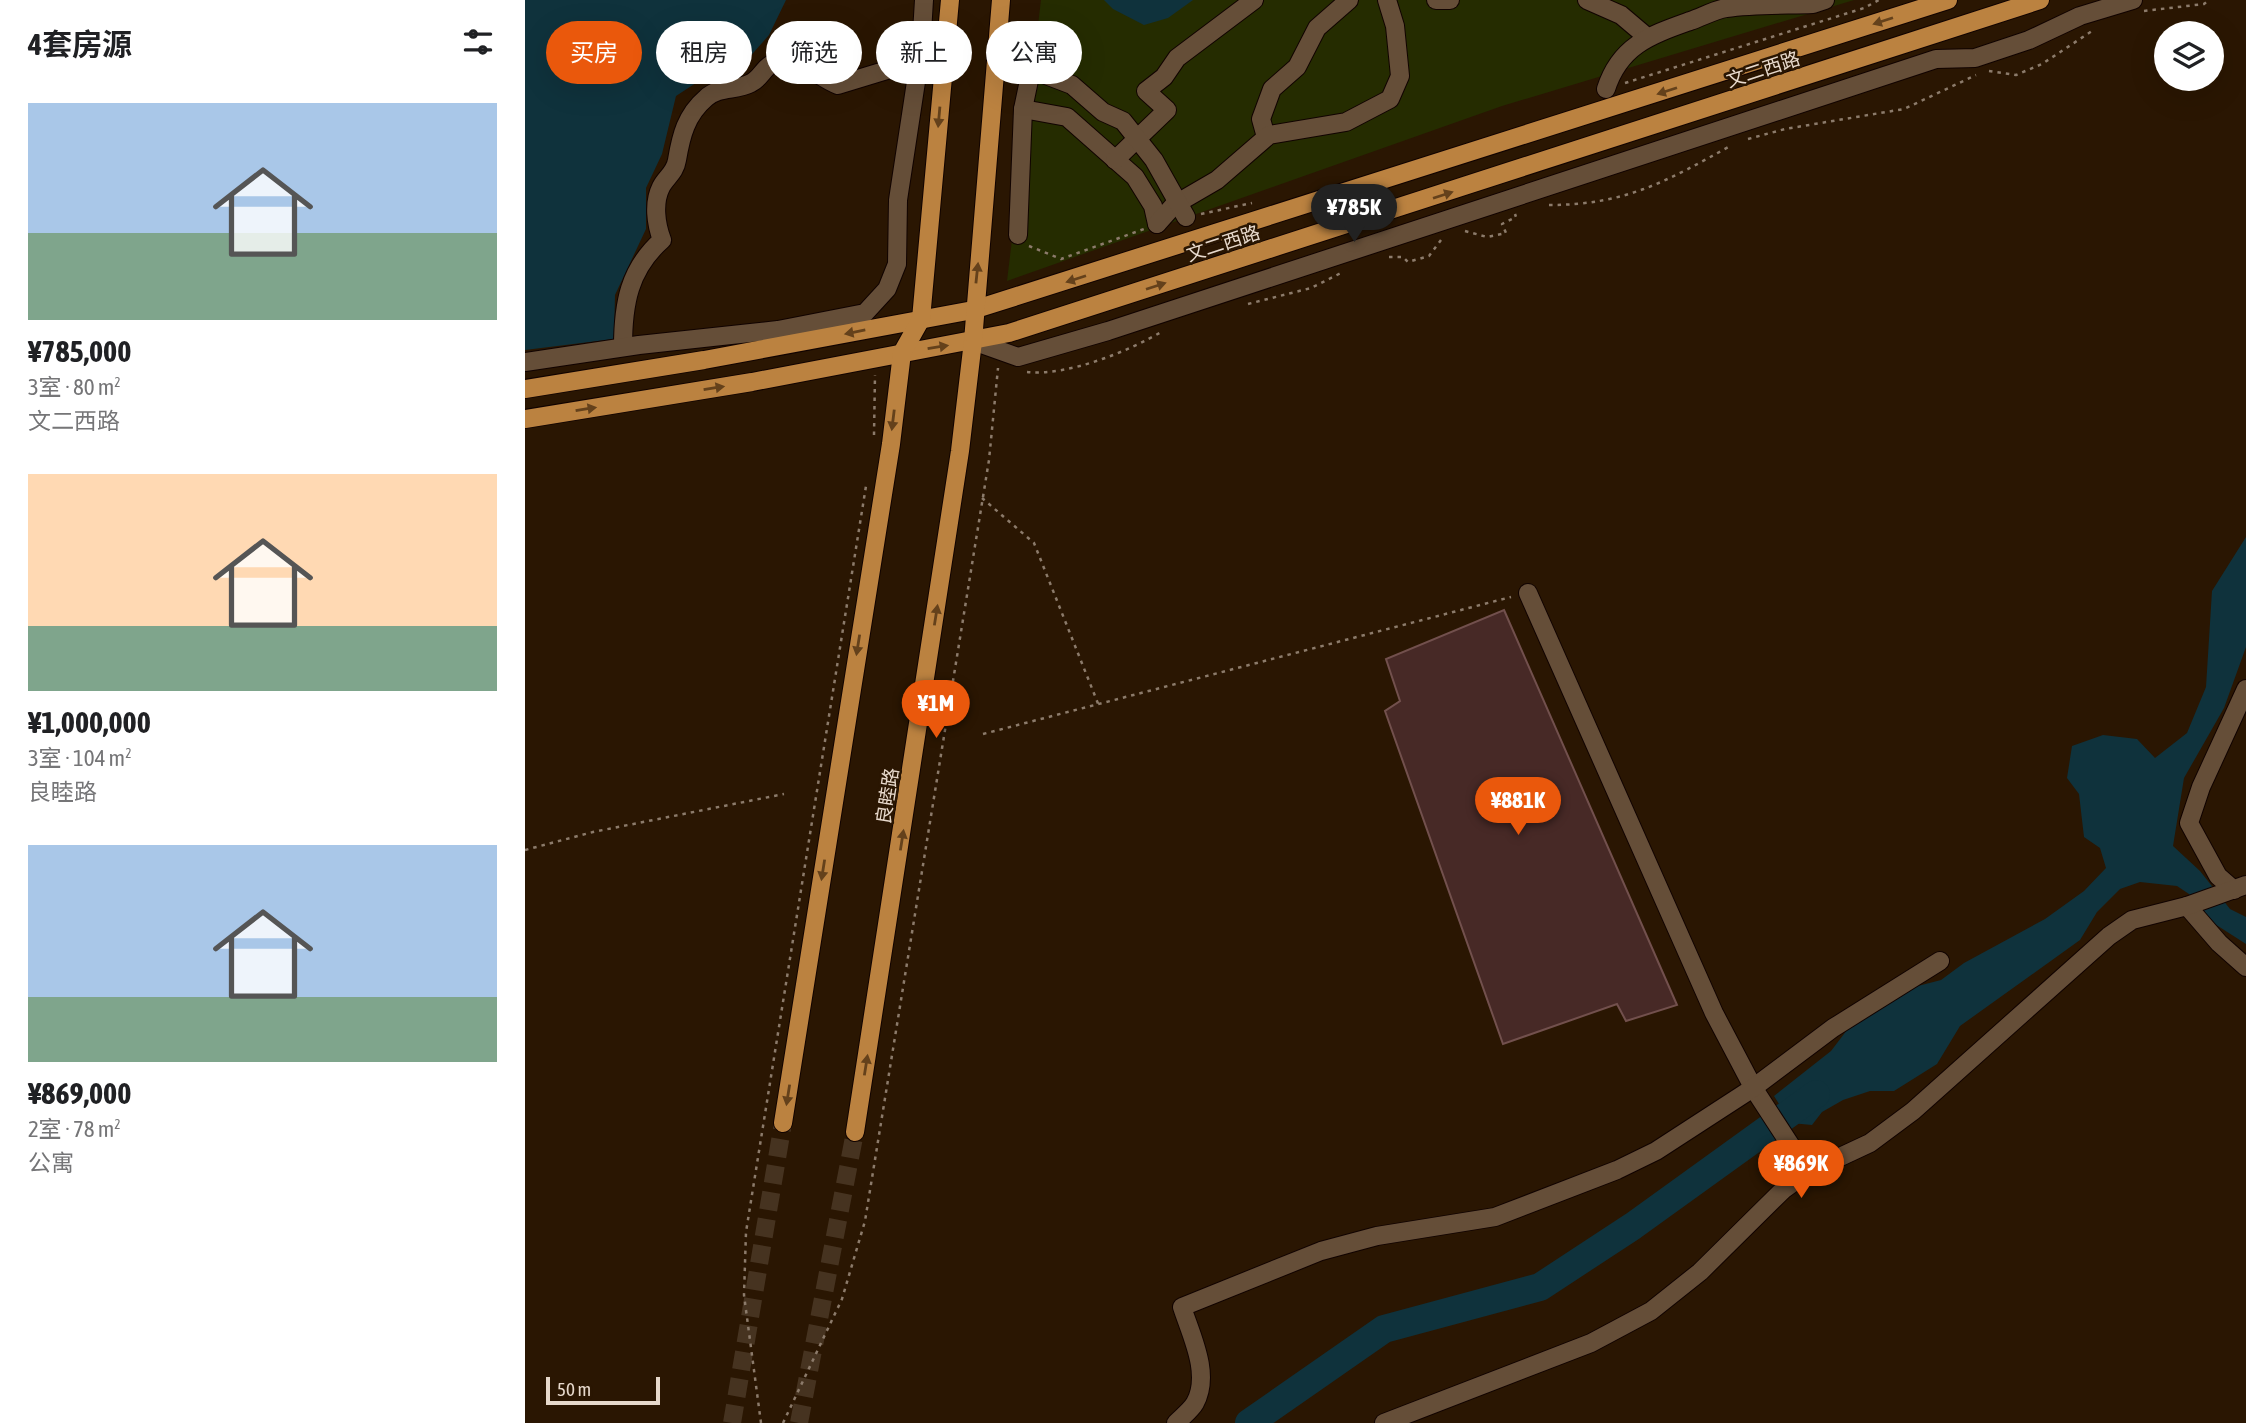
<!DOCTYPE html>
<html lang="zh">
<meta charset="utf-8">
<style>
:root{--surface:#fff;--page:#f2f2f2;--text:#202124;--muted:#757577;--accent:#ea580c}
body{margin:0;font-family:"Asap Condensed","Noto Sans SC",sans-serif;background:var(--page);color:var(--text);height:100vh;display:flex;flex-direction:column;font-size:26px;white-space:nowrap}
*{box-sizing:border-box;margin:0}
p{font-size:23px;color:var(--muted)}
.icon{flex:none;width:38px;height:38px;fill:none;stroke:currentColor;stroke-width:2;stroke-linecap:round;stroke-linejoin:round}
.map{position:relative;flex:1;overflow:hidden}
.sheet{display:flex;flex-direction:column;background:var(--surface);width:525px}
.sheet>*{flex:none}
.top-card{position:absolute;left:21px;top:21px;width:665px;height:63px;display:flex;gap:14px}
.tools{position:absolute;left:1629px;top:21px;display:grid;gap:14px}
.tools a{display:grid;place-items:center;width:70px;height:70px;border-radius:50%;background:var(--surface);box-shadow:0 7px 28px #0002;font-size:35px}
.scale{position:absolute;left:21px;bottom:18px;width:114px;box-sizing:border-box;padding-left:7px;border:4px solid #e7d9cc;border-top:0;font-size:19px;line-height:24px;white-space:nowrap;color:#e7d9cc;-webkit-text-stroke:5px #2a1602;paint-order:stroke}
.price{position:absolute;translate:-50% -60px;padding:0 16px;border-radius:24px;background:var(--accent);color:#fff;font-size:23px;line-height:46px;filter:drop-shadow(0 2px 4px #0008)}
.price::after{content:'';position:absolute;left:50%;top:42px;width:21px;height:16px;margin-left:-10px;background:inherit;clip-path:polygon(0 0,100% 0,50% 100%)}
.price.current{background:#222;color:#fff}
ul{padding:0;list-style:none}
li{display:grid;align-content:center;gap:14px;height:371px;padding:0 28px}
li span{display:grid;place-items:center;height:217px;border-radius:0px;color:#555}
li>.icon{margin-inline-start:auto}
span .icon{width:126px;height:126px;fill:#fffc;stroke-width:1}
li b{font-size:30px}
h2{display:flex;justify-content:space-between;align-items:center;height:84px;padding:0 28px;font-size:30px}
.pill{padding:0 24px;border-radius:32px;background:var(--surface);box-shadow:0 7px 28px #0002;font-size:24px;line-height:63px}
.pill.current{background:var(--accent);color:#fff}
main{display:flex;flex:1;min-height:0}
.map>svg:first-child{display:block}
.green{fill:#252c00}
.water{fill:#0f323c}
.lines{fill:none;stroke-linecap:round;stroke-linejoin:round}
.river{stroke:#0f323c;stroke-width:28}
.building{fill:#472926;stroke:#72504d;stroke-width:2}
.major-tunnel{stroke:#463320;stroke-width:18;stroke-dasharray:18 9;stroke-linecap:butt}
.minor-casing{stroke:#110300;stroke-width:20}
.major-casing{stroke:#110300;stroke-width:20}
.path{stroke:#8c7b6b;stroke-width:2.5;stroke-dasharray:3.5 5;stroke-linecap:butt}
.minor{stroke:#654e38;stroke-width:18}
.major{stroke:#bb8240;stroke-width:18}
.oneway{fill:#64411b}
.labels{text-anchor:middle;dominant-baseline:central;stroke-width:5;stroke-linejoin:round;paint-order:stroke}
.street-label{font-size:19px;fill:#e7d9cc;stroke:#2a1602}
</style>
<main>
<section class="sheet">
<h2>4套房源<svg class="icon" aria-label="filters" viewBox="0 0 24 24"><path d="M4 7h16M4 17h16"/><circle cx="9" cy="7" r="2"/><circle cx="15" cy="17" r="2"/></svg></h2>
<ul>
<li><span style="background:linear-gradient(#a9c7e8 60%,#7fa58c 0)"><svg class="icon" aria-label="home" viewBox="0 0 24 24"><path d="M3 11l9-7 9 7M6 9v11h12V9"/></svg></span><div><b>¥785,000</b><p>3室 · 80 m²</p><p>文二西路</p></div></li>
<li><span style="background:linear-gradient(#ffd9b3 70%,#7fa58c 0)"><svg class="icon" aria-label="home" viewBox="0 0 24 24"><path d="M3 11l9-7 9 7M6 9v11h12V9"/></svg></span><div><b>¥1,000,000</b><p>3室 · 104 m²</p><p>良睦路</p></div></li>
<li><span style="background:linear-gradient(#a9c7e8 70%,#7fa58c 0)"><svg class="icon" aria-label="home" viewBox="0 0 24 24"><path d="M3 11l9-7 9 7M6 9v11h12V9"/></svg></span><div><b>¥869,000</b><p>2室 · 78 m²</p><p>公寓</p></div></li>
</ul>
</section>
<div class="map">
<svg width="1721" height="1423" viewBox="0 0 1721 1423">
<rect width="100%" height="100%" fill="#2a1602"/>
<polygon class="green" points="516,0 1329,0 977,106 482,281"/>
<g class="water">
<polygon points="0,0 261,0 244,35 205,79 180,77 151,96 137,154 121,188 121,229 90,295 89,339 0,350"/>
<polygon points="579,0 668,0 643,18 619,25 588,9"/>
<polygon points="1721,537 1721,647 1699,708 1659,778 1648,846 1675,871 1705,909 1721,917 1721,944 1682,919 1664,894 1652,886 1615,882 1595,889 1572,912 1555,940 1435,1026 1412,1064 1369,1091 1345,1091 1318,1100 1297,1112 1287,1125 1266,1123 1249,1096 1306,1051 1322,1030 1357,1006 1389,987 1416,980 1439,963 1520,919 1559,891 1581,868 1575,848 1559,837 1554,794 1542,778 1547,746 1578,735 1612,739 1630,758 1662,733 1681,687 1687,591"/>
</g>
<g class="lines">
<polyline class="river" points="724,1423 859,1329 1015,1287 1108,1226 1291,1094"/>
</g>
<polygon class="building" points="979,610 1152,1005 1101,1021 1092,1004 978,1044 860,711 875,701 861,659"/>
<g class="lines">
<g class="major-tunnel">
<polyline points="207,1423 258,1123"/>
<polyline points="274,1423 330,1132"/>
</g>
<defs>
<g id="minor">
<polyline points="911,0 925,0"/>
<polyline points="1062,0 1096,15 1122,37"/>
<path d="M 1081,89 C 1095,45 1126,35 1165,21 C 1177,17 1189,10 1201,8 C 1229,4 1259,5 1288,4 L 1300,0"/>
<polyline points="498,109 542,117 610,177 628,206 632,224"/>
<polyline points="741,137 736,119 747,89 772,67 792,28 824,0"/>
<polyline points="590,160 642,110 621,91 639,77 652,58 729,0"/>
<polyline points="632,224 649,205 692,180 744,135 821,122 865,99 875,76 870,26 862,0"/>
<polyline points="493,235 498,109 507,66 513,72 547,85 578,112 598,121 629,160 661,217"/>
<polyline points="448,341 493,357 583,331 1411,59 1450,58 1504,40 1555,16 1608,0"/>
<path d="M 98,347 C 98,304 104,269 137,240 C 131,224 128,203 136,187 C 141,177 150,173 152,160 C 156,136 161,115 181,98 C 194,86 211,91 226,83 C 240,76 238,61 260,62 C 283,62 294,78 313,85 L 395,60"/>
<polyline points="0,362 114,345 253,330 340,313 362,289 372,264 373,200 396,49 399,0"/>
<polyline points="1003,593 1189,1013 1229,1089 1283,1172"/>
<polyline points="1709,890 1693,876 1664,823 1676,787 1721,689"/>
<polyline points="1662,906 1694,943 1721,967"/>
<path d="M 651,1423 C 657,1417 666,1410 670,1403 C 686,1374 666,1335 657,1307 L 796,1251 L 852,1236 L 970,1217 L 1092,1170 L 1131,1151 L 1228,1088 L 1308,1028 L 1415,961"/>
<polyline points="859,1423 1066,1343 1126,1311 1175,1272 1258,1190 1283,1172 1345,1143 1388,1111 1584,936 1607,920 1662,906 1721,885"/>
</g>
<g id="major">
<polyline points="0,389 179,360 448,310 1423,0"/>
<polyline points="0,419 227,382 484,333 1515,0"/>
<polyline points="258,1123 366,444 377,353 396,319 425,0"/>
<polyline points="330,1132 435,451 448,341 476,0"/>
</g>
</defs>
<use href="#minor" class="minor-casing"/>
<use href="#major" class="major-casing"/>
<g class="path">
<polyline points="1619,11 1679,4 1684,0"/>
<polyline points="1464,71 1491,75 1517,64 1567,31"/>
<polyline points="1100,83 1339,8 1354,0"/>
<polyline points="1223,139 1260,129 1379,109 1451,75"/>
<path d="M 1024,205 C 1101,205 1142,181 1207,145"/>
<polyline points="676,214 727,203"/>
<polyline points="940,231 962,237 981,233 977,224 991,217 990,214"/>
<polyline points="504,246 536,259 619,229"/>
<polyline points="864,257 878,257 883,262 904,256 916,240"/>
<polyline points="723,304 786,288 816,273"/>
<path d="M 502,372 C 543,376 602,352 638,331"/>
<polyline points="349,435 350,375"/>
<polyline points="457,498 509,543 574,706"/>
<polyline points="458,734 986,597"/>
<polyline points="0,850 68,832 259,794"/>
<polyline points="236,1423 219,1295 221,1232 341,486"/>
<polyline points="258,1423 317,1299 340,1221 464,460 473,368"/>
</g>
<use href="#minor" class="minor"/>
<use href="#major" class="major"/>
</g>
<defs><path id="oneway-solid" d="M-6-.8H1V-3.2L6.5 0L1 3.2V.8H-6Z" transform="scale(1.75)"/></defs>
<g class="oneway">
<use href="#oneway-solid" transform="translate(1358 21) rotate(162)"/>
<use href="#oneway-solid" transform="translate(1142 91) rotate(162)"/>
<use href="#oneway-solid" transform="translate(414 117) rotate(95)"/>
<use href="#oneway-solid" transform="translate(918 195) rotate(-18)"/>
<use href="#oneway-solid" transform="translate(452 273) rotate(-84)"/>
<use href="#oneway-solid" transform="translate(551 279) rotate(162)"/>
<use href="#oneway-solid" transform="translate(631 286) rotate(-18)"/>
<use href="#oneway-solid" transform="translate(330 332) rotate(169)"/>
<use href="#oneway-solid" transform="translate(413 347) rotate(-9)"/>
<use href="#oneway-solid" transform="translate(189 388) rotate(-9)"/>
<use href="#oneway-solid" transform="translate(61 409) rotate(-9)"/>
<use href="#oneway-solid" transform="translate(368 420) rotate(97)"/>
<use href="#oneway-solid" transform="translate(411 615) rotate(-81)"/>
<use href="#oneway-solid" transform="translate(333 645) rotate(99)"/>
<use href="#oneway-solid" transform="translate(377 840) rotate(-81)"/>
<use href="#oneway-solid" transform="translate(298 870) rotate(99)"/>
<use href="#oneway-solid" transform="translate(341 1065) rotate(-81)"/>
<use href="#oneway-solid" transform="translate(263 1095) rotate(99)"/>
</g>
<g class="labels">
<g class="street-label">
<text transform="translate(1238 69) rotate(-18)">文二西路</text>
<text transform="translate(698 243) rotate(-18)">文二西路</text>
<text transform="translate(362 796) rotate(-81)">良睦路</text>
</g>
</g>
</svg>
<div class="tools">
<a><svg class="icon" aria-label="layers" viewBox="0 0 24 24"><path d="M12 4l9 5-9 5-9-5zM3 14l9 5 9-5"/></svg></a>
</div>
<div class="scale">50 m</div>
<b class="price current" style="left:829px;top:244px">¥785K</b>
<b class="price" style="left:411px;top:740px">¥1M</b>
<b class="price" style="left:993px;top:837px">¥881K</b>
<b class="price" style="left:1276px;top:1200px">¥869K</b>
<div class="top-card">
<a class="pill current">买房</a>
<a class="pill">租房</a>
<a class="pill">筛选</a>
<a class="pill">新上</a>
<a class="pill">公寓</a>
</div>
</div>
</main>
